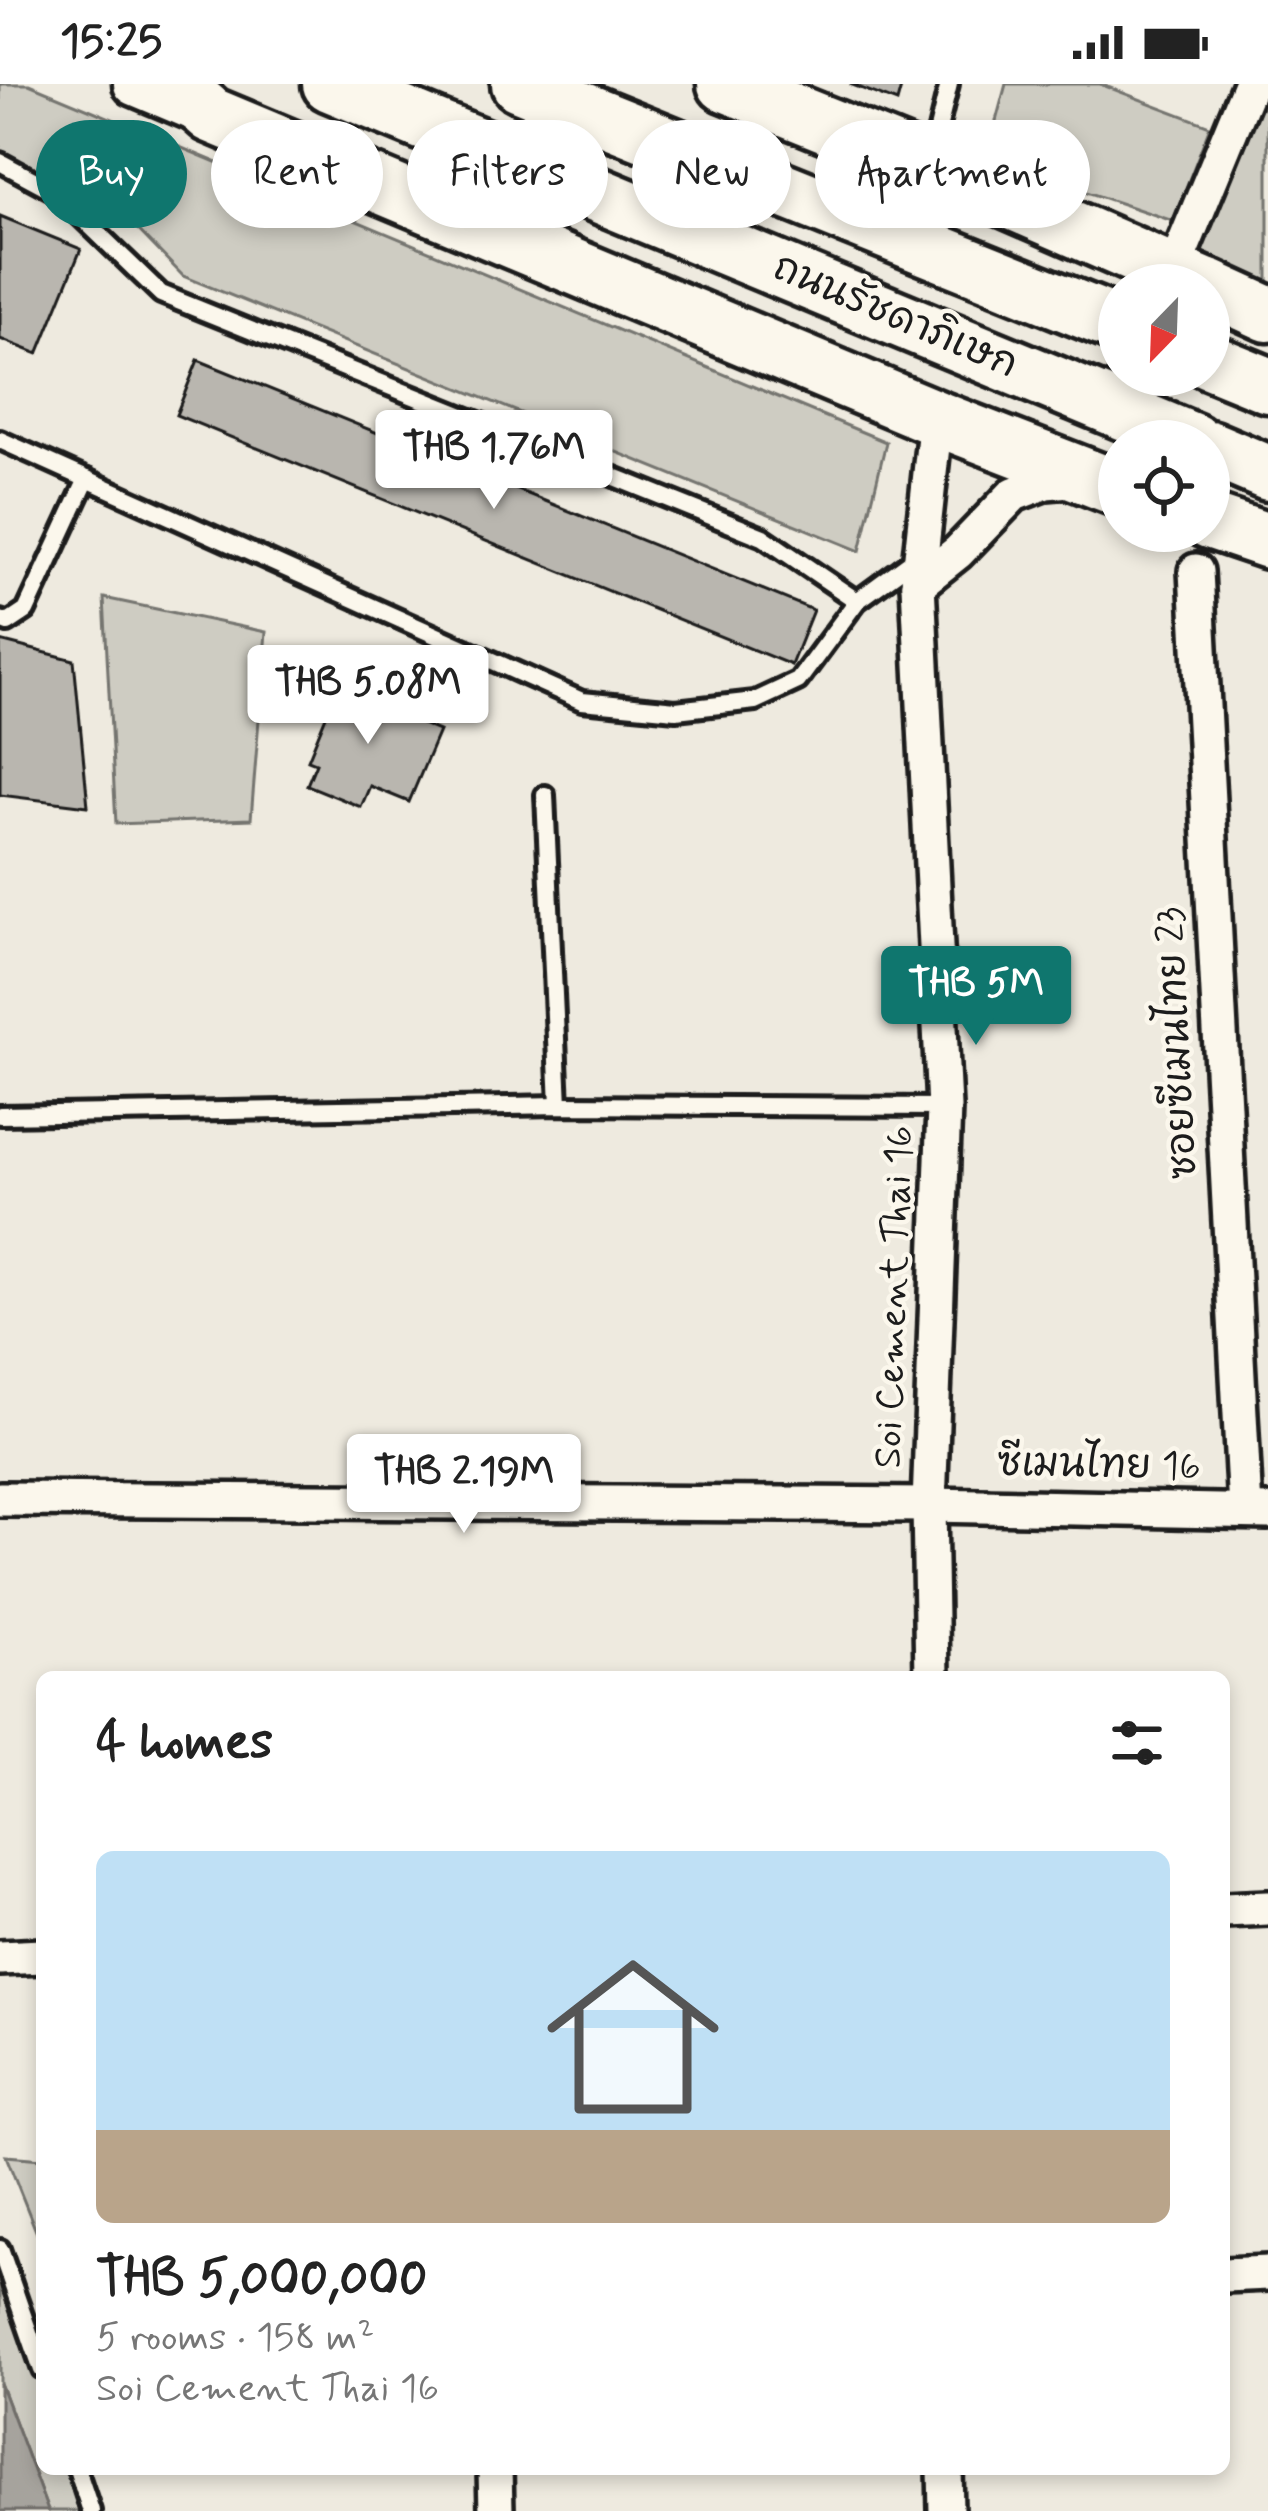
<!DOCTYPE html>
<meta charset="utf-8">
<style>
:root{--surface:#fff;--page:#f6f6f6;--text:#222;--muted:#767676;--accent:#0f766e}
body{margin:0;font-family:Mynerve,"Playpen Sans Thai",sans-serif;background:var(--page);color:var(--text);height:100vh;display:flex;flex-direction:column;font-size:45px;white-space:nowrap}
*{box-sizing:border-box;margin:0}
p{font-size:39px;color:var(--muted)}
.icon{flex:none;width:66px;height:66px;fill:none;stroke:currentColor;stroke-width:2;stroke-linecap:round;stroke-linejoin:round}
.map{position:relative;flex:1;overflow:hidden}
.side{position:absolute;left:36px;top:1587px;width:1194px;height:804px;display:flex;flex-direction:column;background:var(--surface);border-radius:18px;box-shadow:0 6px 18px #0003}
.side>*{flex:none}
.top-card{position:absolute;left:36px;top:36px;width:1197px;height:108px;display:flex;gap:24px}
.needle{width:78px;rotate:203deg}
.fabs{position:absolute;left:1098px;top:180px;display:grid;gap:24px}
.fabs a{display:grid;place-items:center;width:132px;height:132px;border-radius:50%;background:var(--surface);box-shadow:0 6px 18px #0003;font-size:60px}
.price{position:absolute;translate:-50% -102px;padding:0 27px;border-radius:12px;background:#fff;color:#222;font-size:39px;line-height:78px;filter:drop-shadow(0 3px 6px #0008)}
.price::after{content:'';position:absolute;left:50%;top:72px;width:36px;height:27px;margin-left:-18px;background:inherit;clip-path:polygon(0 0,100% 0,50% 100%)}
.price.active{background:var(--accent);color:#fff}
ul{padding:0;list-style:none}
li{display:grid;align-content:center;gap:24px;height:636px;padding:0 60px}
li span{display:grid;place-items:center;height:372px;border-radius:18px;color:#555}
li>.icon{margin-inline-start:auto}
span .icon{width:216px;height:216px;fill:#fffc;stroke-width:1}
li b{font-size:51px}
h2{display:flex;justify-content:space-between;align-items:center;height:144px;padding:0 60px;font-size:51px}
.chip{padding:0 42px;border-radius:54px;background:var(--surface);box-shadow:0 6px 18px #0003;font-size:42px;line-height:108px}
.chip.active{background:var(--accent);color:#fff}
.status{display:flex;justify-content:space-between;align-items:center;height:84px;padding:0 60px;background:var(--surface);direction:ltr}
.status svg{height:33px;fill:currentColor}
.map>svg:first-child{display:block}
.green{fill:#ceccc2;stroke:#75746f;stroke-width:3}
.water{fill:#a6a39d;stroke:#6f6d69;stroke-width:3}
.building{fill:#b9b6af;stroke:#1c1c1c;stroke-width:3}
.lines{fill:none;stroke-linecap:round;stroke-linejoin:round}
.service-casing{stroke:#1c1c1c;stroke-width:26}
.minor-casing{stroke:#1c1c1c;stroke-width:42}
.tertiary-casing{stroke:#1c1c1c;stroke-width:51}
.primary-casing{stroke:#1c1c1c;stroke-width:63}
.service{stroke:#fbf7ec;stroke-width:16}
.minor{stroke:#fbf7ec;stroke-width:33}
.tertiary{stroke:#fbf7ec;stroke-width:42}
.primary{stroke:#fbf7ec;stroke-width:54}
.labels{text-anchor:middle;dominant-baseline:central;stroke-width:9;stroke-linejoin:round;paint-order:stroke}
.street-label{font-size:39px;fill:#1c1c1c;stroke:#fbf7ec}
</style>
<div class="status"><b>15:25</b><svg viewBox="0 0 49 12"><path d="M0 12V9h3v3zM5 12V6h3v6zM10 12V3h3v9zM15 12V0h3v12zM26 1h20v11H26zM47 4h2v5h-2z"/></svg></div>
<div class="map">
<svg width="1268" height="2427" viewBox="0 0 1268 2427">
<rect width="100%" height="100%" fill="#eeeadf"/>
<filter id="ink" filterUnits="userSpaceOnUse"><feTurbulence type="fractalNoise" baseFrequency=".00833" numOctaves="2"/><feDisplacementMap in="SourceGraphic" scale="24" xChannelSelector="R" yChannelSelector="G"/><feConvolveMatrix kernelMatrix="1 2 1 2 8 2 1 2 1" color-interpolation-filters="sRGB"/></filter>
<g filter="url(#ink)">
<g class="green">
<polygon points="0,0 29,0 886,358 860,467 183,192 120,127 0,74"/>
<polygon points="1006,0 1100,0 1210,42 1173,137 986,74"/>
<polygon points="1265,0 1268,0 1268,200 1196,167"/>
<polygon points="104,514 266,548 251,735 116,740"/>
<polygon points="6,2072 42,2075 42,2162"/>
<polygon points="0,2185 42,2294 42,2385 77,2385 94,2427 48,2427 0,2299"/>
</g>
<polygon class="water" points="0,2299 48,2427 0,2427"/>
<g class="building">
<polygon points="850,0 902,0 897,18"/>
<polygon points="0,132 81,165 38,270 0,255"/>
<polygon points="198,276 813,526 791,581 176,331"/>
<polygon points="0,557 74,576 88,722 0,711"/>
<polygon points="342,593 388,612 383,624 439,647 409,718 370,702 361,723 307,701 316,679 308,676"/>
</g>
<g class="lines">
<defs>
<g id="service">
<polyline points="931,75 949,0"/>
<polyline points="0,78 54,107 161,210 763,453 857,517"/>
<polyline points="0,356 582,617 676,626 755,617 798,597 857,517 920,471"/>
<polyline points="0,536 8,539 26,527 87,395"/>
<polyline points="545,711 559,1021"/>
<polyline points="0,1031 559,1021 944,1023"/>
<polyline points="0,2165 42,2286"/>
<polyline points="77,2385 91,2427"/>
</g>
<g id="minor">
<polyline points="1173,187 1250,0"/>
<polyline points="1196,487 1245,1426"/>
<polyline points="918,500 958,468 1014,410 1046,398 1081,395"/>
<polyline points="0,1415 929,1421 1268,1428"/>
<polyline points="932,1593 929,1421 944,1023 918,500 936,334"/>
<polyline points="1224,1826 1268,1824"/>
<polyline points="0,1874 42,1872"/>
<polyline points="1224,2191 1268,2189"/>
<polyline points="495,2385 496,2427"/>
<polyline points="945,2385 946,2427"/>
</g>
<polyline id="tertiary" points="135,0 204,29"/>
<g id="primary">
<polyline points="176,0 211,31 936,334 1119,405"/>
<polyline points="330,0 1193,357"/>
<polyline points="519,0 1119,241"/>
<polyline points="725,0 929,82 1203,201"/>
<polyline points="1209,203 1268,230"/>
<polyline points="1209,277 1268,301"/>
<polyline points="1209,364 1268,389"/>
<polyline points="1209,437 1268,457"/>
</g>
</defs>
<use href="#service" class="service-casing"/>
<use href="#minor" class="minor-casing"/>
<use href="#tertiary" class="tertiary-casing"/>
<use href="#primary" class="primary-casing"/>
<use href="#service" class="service"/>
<use href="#minor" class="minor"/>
<use href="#tertiary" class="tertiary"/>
<use href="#primary" class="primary"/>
</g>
</g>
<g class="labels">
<g class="street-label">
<text transform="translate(895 233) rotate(23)">ถนนรัชดาภิเษก</text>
<text transform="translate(1178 959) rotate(-93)">ซอยซีเมนไทย 23</text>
<text transform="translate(895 1213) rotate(-88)">Soi Cement Thai 16</text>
<text transform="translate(1099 1382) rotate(1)">ซีเมนไทย 16</text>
</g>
</g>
</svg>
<div class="fabs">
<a><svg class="needle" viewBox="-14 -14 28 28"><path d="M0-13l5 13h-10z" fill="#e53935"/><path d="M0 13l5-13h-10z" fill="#767676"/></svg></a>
<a><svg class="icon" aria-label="locate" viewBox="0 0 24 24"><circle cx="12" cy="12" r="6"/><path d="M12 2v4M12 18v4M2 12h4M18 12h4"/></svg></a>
</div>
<b class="price" style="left:494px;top:428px">THB 1.76M</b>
<b class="price" style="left:368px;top:663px">THB 5.08M</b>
<b class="price active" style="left:976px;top:964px">THB 5M</b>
<b class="price" style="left:464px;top:1452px">THB 2.19M</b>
<div class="top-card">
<a class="chip active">Buy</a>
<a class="chip">Rent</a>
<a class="chip">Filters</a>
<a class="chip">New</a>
<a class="chip">Apartment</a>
</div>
<section class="side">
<h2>4 homes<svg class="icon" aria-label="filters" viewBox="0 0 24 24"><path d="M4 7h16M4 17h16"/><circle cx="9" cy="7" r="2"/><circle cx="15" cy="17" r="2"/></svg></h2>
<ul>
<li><span style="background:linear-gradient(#bfe0f5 75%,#b9a48a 0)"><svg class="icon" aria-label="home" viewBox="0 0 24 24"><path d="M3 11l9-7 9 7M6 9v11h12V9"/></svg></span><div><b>THB 5,000,000</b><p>5 rooms · 158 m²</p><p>Soi Cement Thai 16</p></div></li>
</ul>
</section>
</div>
